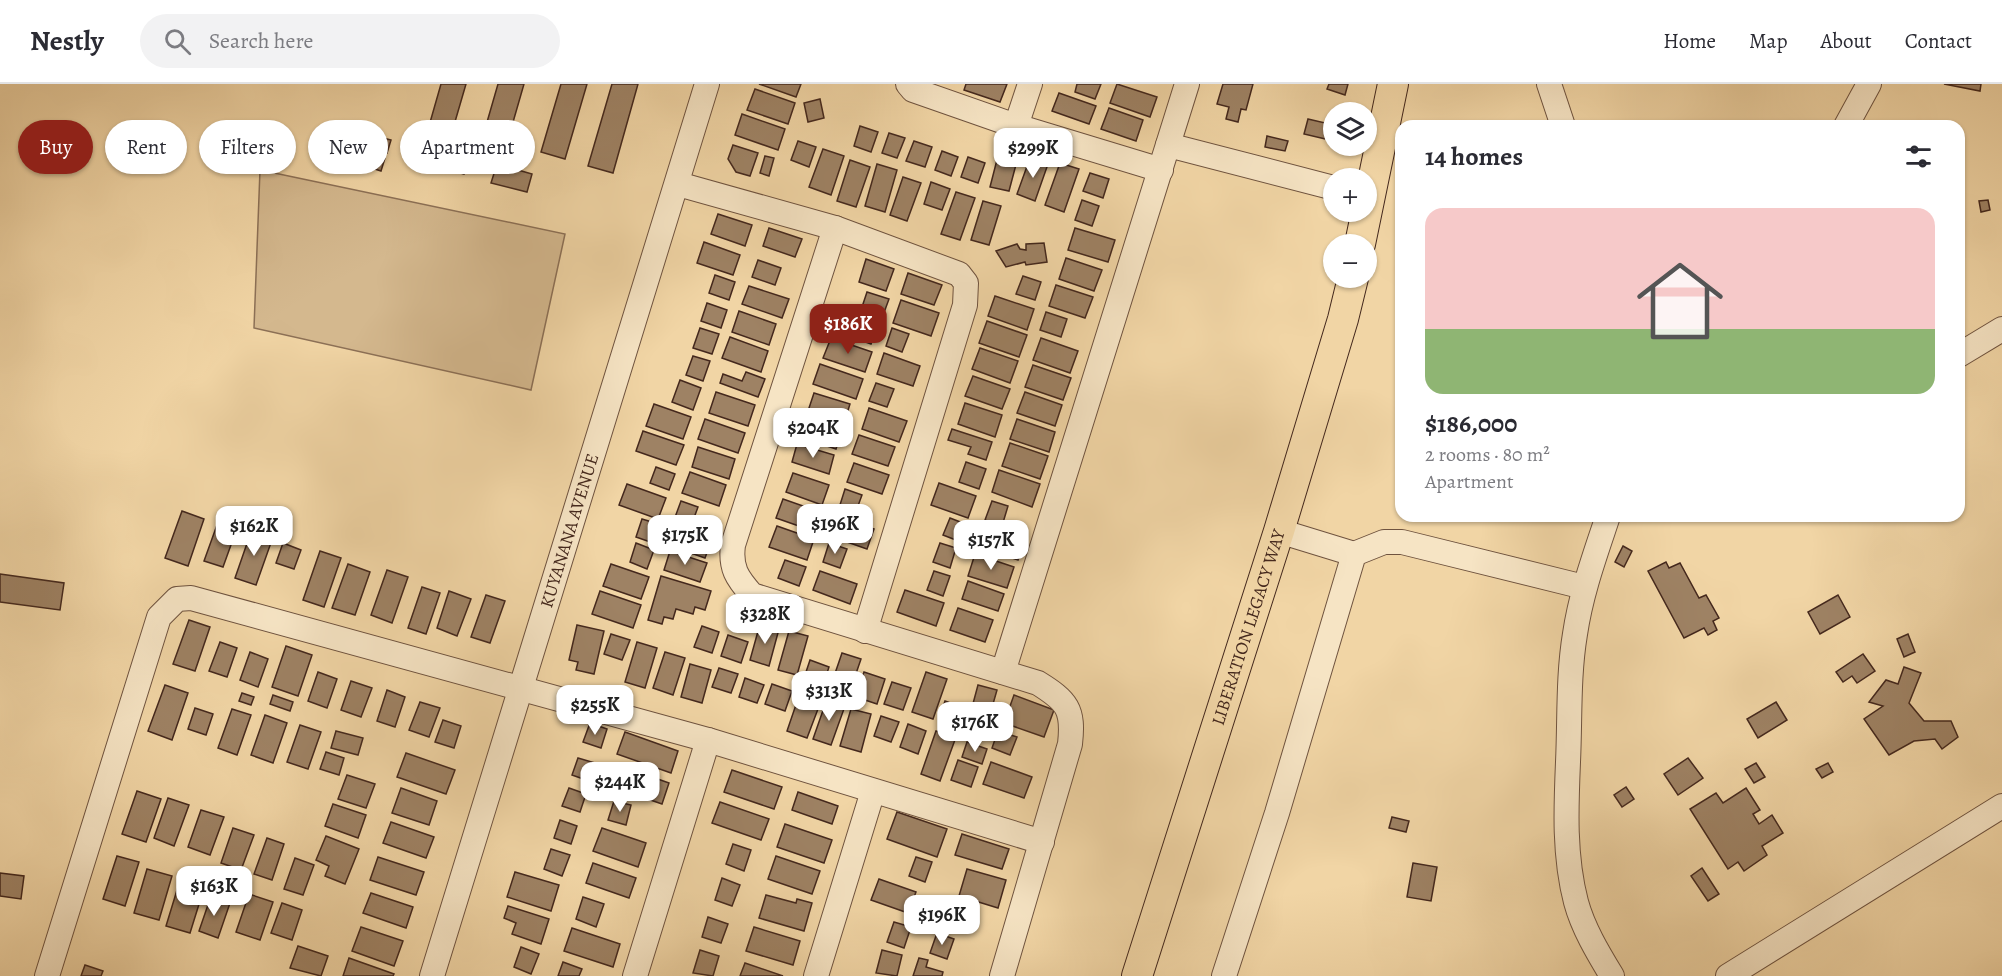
<!DOCTYPE html>
<meta charset="utf-8">
<style>
:root{--surface:#fff;--page:#f2f2f3;--text:#2b2b33;--muted:#7c7c81;--line:#e1e1e2;--accent:#8f2418}
body{margin:0;font-family:Alegreya,serif;background:var(--page);color:var(--text);height:100vh;display:flex;flex-direction:column;font-size:22px;white-space:nowrap}
*{box-sizing:border-box;margin:0}
p{font-size:20px;color:var(--muted)}
.icon{flex:none;width:33px;height:33px;fill:none;stroke:currentColor;stroke-width:2;stroke-linecap:round;stroke-linejoin:round}
.map{position:relative;flex:1;overflow:hidden}
.sheet{position:absolute;left:1395px;top:36px;width:570px;height:402px;display:flex;flex-direction:column;background:var(--surface);border-radius:18px;box-shadow:0 2px 4px #0004}
.sheet>*{flex:none}
.banner{position:absolute;left:18px;top:36px;width:570px;height:54px;display:flex;gap:12px}
.controls{position:absolute;left:1323px;top:18px;display:grid;gap:12px}
.controls a{display:grid;place-items:center;width:54px;height:54px;border-radius:50%;background:var(--surface);box-shadow:0 2px 4px #0004;font-size:30px}
.price{position:absolute;translate:-50% -51px;padding:0 14px;border-radius:12px;background:#fff;color:#222;font-size:20px;line-height:39px;filter:drop-shadow(0 2px 3px #0008)}
.price::after{content:'';position:absolute;left:50%;top:36px;width:18px;height:14px;margin-left:-9px;background:inherit;clip-path:polygon(0 0,100% 0,50% 100%)}
.price.selected{background:var(--accent);color:#fff}
ul{padding:0;list-style:none}
li{display:grid;align-content:center;gap:12px;height:318px;padding:0 30px}
li span{display:grid;place-items:center;height:186px;border-radius:18px;color:#555}
li>.icon{margin-inline-start:auto}
span .icon{width:108px;height:108px;fill:#fffc;stroke-width:1}
li b{font-size:26px}
h2{display:flex;justify-content:space-between;align-items:center;height:72px;padding:0 30px;font-size:26px}
.tag{padding:0 21px;border-radius:27px;background:var(--surface);box-shadow:0 2px 4px #0004;font-size:21px;line-height:54px}
.tag.selected{background:var(--accent);color:#fff}
header{display:flex;align-items:center;gap:36px;box-sizing:border-box;height:84px;padding:0 30px;background:var(--surface);border-bottom:2px solid var(--line)}
header strong{font-size:28px}
nav{display:flex;gap:33px;margin-inline-start:auto;font-size:21px}
.search{width:420px;height:54px;background:var(--page);display:flex;align-items:center;gap:15px;box-sizing:border-box;padding:0 21px;border-radius:33px;color:var(--muted);font-size:22px}
.map>svg:first-child{display:block}
.green{fill:#d4b88e;stroke:#8c7056;stroke-width:1.5}
.building{fill:#9e8264;stroke:#44281d;stroke-width:1.5}
.lines{fill:none;stroke-linecap:round;stroke-linejoin:round}
.minor-casing{stroke:#6f533f;stroke-width:26}
.major-casing{stroke:#44281d;stroke-width:32}
.minor{stroke:#f6e4c4;stroke-width:24}
.major{stroke:#f1d5a5;stroke-width:30}
.labels{text-anchor:middle;dominant-baseline:central;stroke-width:4.5;stroke-linejoin:round;paint-order:stroke}
.street-label{font-size:18px;fill:#44281d;stroke:#f6e4c4}
</style>
<header>
<strong>Nestly</strong>
<div class="search"><svg class="icon" aria-label="search" viewBox="0 0 24 24"><circle cx="10" cy="10" r="6"/><path d="M15 15l6 6"/></svg>Search here</div>
<nav><a>Home</a><a>Map</a><a>About</a><a>Contact</a></nav>
</header>
<div class="map">
<svg width="2002" height="892" viewBox="0 0 2002 892">
<rect width="100%" height="100%" fill="#f1d5a5"/>
<filter id="stains"><feTurbulence type="fractalNoise" baseFrequency=".00333" numOctaves="4"/><feColorMatrix values="0 0 0 0 .2 0 0 0 0 .09 0 0 0 0 .02 0 0 0 .5 -.17"/></filter>
<radialGradient id="worn" r=".72"><stop offset=".6" stop-color="#630" stop-opacity="0"/><stop offset="1" stop-color="#630" stop-opacity=".3"/></radialGradient>
<polygon class="green" points="260,86 565,150 531,306 254,244"/>
<g class="building">
<polygon points="441,0 466,0 452,48 429,42"/>
<polygon points="498,0 524,0 507,59 483,52"/>
<polygon points="561,0 587,0 565,75 541,68"/>
<polygon points="612,0 638,0 613,89 588,82"/>
<polygon points="759,0 801,0 796,13"/>
<polygon points="966,0 1007,0 1000,18 964,6"/>
<polygon points="1077,0 1101,0 1095,15 1075,8"/>
<polygon points="1117,0 1157,13 1150,33 1110,19"/>
<polygon points="1223,0 1253,0 1246,26 1241,25 1238,38 1226,35 1229,23 1217,20"/>
<polygon points="1329,0 1348,0 1345,11 1327,5"/>
<polygon points="1944,0 1981,0 1980,7"/>
<polygon points="755,5 795,19 788,40 747,26"/>
<polygon points="1059,9 1096,22 1089,40 1052,27"/>
<polygon points="820,15 824,34 808,38 804,19"/>
<polygon points="1109,24 1143,36 1136,57 1101,45"/>
<polygon points="742,30 785,45 778,66 735,51"/>
<polygon points="1308,35 1334,41 1334,57 1304,50"/>
<polygon points="860,42 878,48 871,68 854,62"/>
<polygon points="353,46 391,56 387,69 349,59"/>
<polygon points="889,49 905,54 897,74 882,69"/>
<polygon points="1267,52 1288,57 1285,67 1265,63"/>
<polygon points="798,57 816,63 809,83 791,76"/>
<polygon points="914,57 932,63 925,83 906,77"/>
<polygon points="733,61 758,69 750,92 736,88 728,75"/>
<polygon points="348,62 385,74 381,87 344,75"/>
<polygon points="433,64 469,74 464,90 429,80"/>
<polygon points="823,65 844,72 831,111 809,103"/>
<polygon points="942,67 958,73 951,92 935,86"/>
<polygon points="999,68 1018,73 1009,107 990,103"/>
<polygon points="765,72 774,74 769,92 760,89"/>
<polygon points="968,73 985,79 978,99 961,93"/>
<polygon points="1030,74 1048,80 1035,117 1017,110"/>
<polygon points="850,76 870,83 856,123 837,117"/>
<polygon points="1060,79 1079,85 1064,128 1045,121"/>
<polygon points="497,80 532,90 527,108 491,99"/>
<polygon points="877,80 897,86 885,128 865,122"/>
<polygon points="1090,89 1109,95 1103,114 1083,107"/>
<polygon points="903,93 921,99 907,137 890,131"/>
<polygon points="931,98 950,105 942,126 924,120"/>
<polygon points="956,108 975,114 960,156 941,150"/>
<polygon points="1082,116 1099,122 1092,142 1075,136"/>
<polygon points="1988,116 1990,126 1981,128 1979,117"/>
<polygon points="983,117 1001,122 989,161 971,156"/>
<polygon points="718,130 752,141 745,162 711,150"/>
<polygon points="769,144 802,155 795,173 763,162"/>
<polygon points="1075,144 1115,156 1108,178 1068,166"/>
<polygon points="704,158 740,171 733,191 697,179"/>
<polygon points="1044,159 1047,178 1026,181 1025,178 1006,183 996,167 1017,160 1020,165 1026,166 1026,160"/>
<polygon points="1066,174 1102,186 1094,207 1059,195"/>
<polygon points="866,175 894,185 886,207 859,198"/>
<polygon points="758,176 781,184 775,201 752,193"/>
<polygon points="908,189 942,201 934,221 901,210"/>
<polygon points="715,191 735,198 729,216 709,209"/>
<polygon points="1023,192 1041,198 1035,216 1016,210"/>
<polygon points="1056,201 1093,213 1085,234 1049,222"/>
<polygon points="749,202 789,215 782,234 742,220"/>
<polygon points="867,208 889,215 882,234 861,226"/>
<polygon points="995,212 1034,225 1027,246 988,232"/>
<polygon points="901,216 939,229 931,252 893,239"/>
<polygon points="707,219 727,226 721,244 701,237"/>
<polygon points="739,227 776,240 769,261 732,248"/>
<polygon points="840,228 878,241 871,260 833,246"/>
<polygon points="1046,228 1067,235 1061,253 1040,246"/>
<polygon points="987,237 1027,251 1019,273 979,259"/>
<polygon points="700,244 719,250 712,270 693,264"/>
<polygon points="892,244 909,250 902,268 886,262"/>
<polygon points="730,253 768,267 761,288 722,274"/>
<polygon points="831,254 872,268 865,288 823,274"/>
<polygon points="1041,254 1078,267 1070,289 1033,276"/>
<polygon points="980,264 1018,277 1010,299 972,285"/>
<polygon points="884,269 920,282 913,302 877,290"/>
<polygon points="693,272 710,277 703,297 686,291"/>
<polygon points="820,280 863,295 856,315 813,300"/>
<polygon points="1033,281 1071,294 1063,316 1025,303"/>
<polygon points="746,288 765,295 758,313 720,299 723,290 742,297"/>
<polygon points="973,292 1010,305 1002,325 965,312"/>
<polygon points="680,296 701,304 693,326 672,318"/>
<polygon points="876,299 894,305 887,323 869,317"/>
<polygon points="716,308 755,321 748,342 709,329"/>
<polygon points="1025,308 1062,321 1055,342 1017,329"/>
<polygon points="814,309 850,320 844,339 808,327"/>
<polygon points="965,319 1002,331 995,353 958,340"/>
<polygon points="654,320 691,333 683,355 646,342"/>
<polygon points="869,324 907,337 899,358 862,345"/>
<polygon points="806,333 843,344 836,365 800,353"/>
<polygon points="705,335 745,349 738,369 698,355"/>
<polygon points="1017,335 1055,348 1049,368 1010,355"/>
<polygon points="952,345 992,358 986,376 968,370 971,363 948,356"/>
<polygon points="643,347 684,361 676,381 636,367"/>
<polygon points="859,351 895,363 888,382 852,370"/>
<polygon points="1010,359 1048,372 1040,395 1002,382"/>
<polygon points="797,360 834,371 829,390 792,378"/>
<polygon points="698,363 735,375 729,395 692,383"/>
<polygon points="966,378 986,385 979,405 959,398"/>
<polygon points="854,379 889,391 882,410 847,398"/>
<polygon points="656,383 675,390 669,406 650,399"/>
<polygon points="999,386 1040,400 1032,423 992,408"/>
<polygon points="690,388 726,401 719,422 682,409"/>
<polygon points="793,389 829,401 822,421 786,408"/>
<polygon points="939,399 976,412 968,434 931,421"/>
<polygon points="627,400 666,414 658,435 619,421"/>
<polygon points="845,405 862,411 855,430 839,424"/>
<polygon points="783,415 823,429 816,448 776,434"/>
<polygon points="681,417 698,423 691,442 674,436"/>
<polygon points="992,417 1008,422 1002,442 985,436"/>
<polygon points="182,427 204,435 188,482 165,474"/>
<polygon points="837,433 874,445 867,465 830,452"/>
<polygon points="950,434 968,441 961,458 943,451"/>
<polygon points="642,435 662,441 656,460 636,453"/>
<polygon points="217,441 236,447 223,483 204,477"/>
<polygon points="777,442 814,455 807,476 769,463"/>
<polygon points="983,442 1025,456 1018,476 976,462"/>
<polygon points="678,443 712,455 705,474 671,462"/>
<polygon points="252,445 273,453 256,501 235,494"/>
<polygon points="283,459 301,466 294,485 276,479"/>
<polygon points="636,459 654,466 647,485 630,478"/>
<polygon points="829,459 847,465 840,484 823,478"/>
<polygon points="940,459 956,464 950,484 933,478"/>
<polygon points="1623,462 1632,467 1624,483 1615,478"/>
<polygon points="320,467 341,474 324,523 303,516"/>
<polygon points="670,467 707,479 700,498 664,486"/>
<polygon points="975,470 1014,483 1007,504 968,492"/>
<polygon points="785,476 806,483 799,502 778,494"/>
<polygon points="1666,478 1669,484 1680,479 1699,514 1706,511 1719,534 1713,537 1717,546 1708,551 1704,544 1684,554 1648,487"/>
<polygon points="348,480 370,488 355,531 332,524"/>
<polygon points="611,480 649,493 641,515 603,502"/>
<polygon points="387,486 408,493 392,539 371,531"/>
<polygon points="820,487 857,500 850,520 813,506"/>
<polygon points="934,487 950,492 943,512 927,506"/>
<polygon points="0,490 64,499 60,526 0,518"/>
<polygon points="661,492 711,507 705,526 695,523 693,530 676,525 673,535 664,533 662,540 648,536"/>
<polygon points="968,497 1004,510 998,527 962,515"/>
<polygon points="422,503 440,509 426,550 408,544"/>
<polygon points="905,506 944,519 936,542 897,528"/>
<polygon points="449,507 471,515 457,552 437,544"/>
<polygon points="600,507 641,521 633,544 592,530"/>
<polygon points="486,511 505,517 490,559 471,553"/>
<polygon points="1838,511 1850,533 1820,550 1808,528"/>
<polygon points="958,524 993,536 985,558 950,546"/>
<polygon points="189,536 210,543 195,587 173,580"/>
<polygon points="760,540 779,545 769,582 750,576"/>
<polygon points="577,541 604,547 594,590 576,586 578,578 569,576"/>
<polygon points="702,542 719,548 712,569 694,563"/>
<polygon points="789,547 808,552 797,591 778,586"/>
<polygon points="611,550 630,556 622,576 604,570"/>
<polygon points="1908,550 1915,568 1904,573 1897,555"/>
<polygon points="728,551 748,558 741,579 721,572"/>
<polygon points="220,558 237,564 227,593 209,587"/>
<polygon points="637,558 657,564 645,604 625,598"/>
<polygon points="286,562 312,571 298,612 272,603"/>
<polygon points="250,568 268,575 258,603 240,596"/>
<polygon points="665,568 685,574 673,611 653,604"/>
<polygon points="842,569 861,575 849,610 830,604"/>
<polygon points="1863,570 1875,587 1857,599 1852,592 1843,598 1836,588"/>
<polygon points="810,576 829,583 823,601 804,594"/>
<polygon points="690,580 711,586 702,619 681,613"/>
<polygon points="1904,583 1921,589 1909,619 1924,637 1951,637 1958,653 1942,665 1935,655 1914,657 1889,671 1864,635 1883,622 1869,618 1886,596 1898,600"/>
<polygon points="719,584 738,590 731,609 712,603"/>
<polygon points="318,588 337,595 327,624 308,617"/>
<polygon points="864,588 885,595 877,620 856,613"/>
<polygon points="926,588 947,595 933,635 912,628"/>
<polygon points="745,594 764,601 757,619 739,613"/>
<polygon points="351,597 372,604 361,633 341,626"/>
<polygon points="892,598 911,604 903,626 884,620"/>
<polygon points="772,600 792,607 785,627 765,620"/>
<polygon points="165,601 188,609 172,656 148,647"/>
<polygon points="978,601 997,606 985,648 967,642"/>
<polygon points="387,606 405,613 395,643 377,637"/>
<polygon points="242,609 254,613 251,621 239,617"/>
<polygon points="800,609 821,617 807,654 787,647"/>
<polygon points="273,611 293,618 290,627 270,620"/>
<polygon points="1014,611 1054,626 1044,653 1004,639"/>
<polygon points="827,615 845,622 831,661 813,655"/>
<polygon points="945,617 961,623 955,640 939,635"/>
<polygon points="420,618 440,624 429,653 409,646"/>
<polygon points="1776,618 1787,636 1758,654 1747,635"/>
<polygon points="195,624 213,630 206,651 188,645"/>
<polygon points="232,625 251,631 237,671 218,664"/>
<polygon points="851,625 871,630 861,668 840,662"/>
<polygon points="265,631 287,639 273,679 251,671"/>
<polygon points="881,632 899,638 891,658 874,652"/>
<polygon points="443,636 461,642 454,664 435,658"/>
<polygon points="590,639 607,645 601,664 583,658"/>
<polygon points="908,640 926,647 918,670 900,663"/>
<polygon points="300,641 321,648 308,685 287,678"/>
<polygon points="336,647 363,654 358,671 331,664"/>
<polygon points="936,647 956,653 940,697 921,690"/>
<polygon points="998,647 1017,653 1010,671 992,664"/>
<polygon points="625,648 678,667 671,689 617,670"/>
<polygon points="967,658 987,665 982,680 962,673"/>
<polygon points="326,668 344,674 339,691 320,685"/>
<polygon points="406,669 455,686 446,710 397,693"/>
<polygon points="578,674 595,679 589,697 572,691"/>
<polygon points="1688,674 1703,694 1678,711 1664,690"/>
<polygon points="958,676 978,683 971,703 951,696"/>
<polygon points="991,678 1032,693 1024,714 983,700"/>
<polygon points="1756,679 1765,693 1754,699 1745,685"/>
<polygon points="1828,679 1833,688 1822,694 1816,685"/>
<polygon points="621,682 669,699 662,720 613,703"/>
<polygon points="732,686 782,703 774,725 724,708"/>
<polygon points="347,691 375,700 366,724 338,715"/>
<polygon points="1626,703 1634,715 1622,723 1614,711"/>
<polygon points="401,704 437,717 429,741 392,729"/>
<polygon points="569,704 586,710 580,728 562,722"/>
<polygon points="1746,704 1760,726 1753,730 1759,740 1772,731 1783,749 1762,762 1767,771 1744,787 1738,778 1728,785 1690,725 1716,709 1723,719"/>
<polygon points="137,707 161,715 146,758 122,750"/>
<polygon points="798,708 838,722 832,740 792,726"/>
<polygon points="168,714 189,721 174,762 154,754"/>
<polygon points="614,717 631,721 626,741 608,736"/>
<polygon points="720,718 769,735 761,756 712,739"/>
<polygon points="333,720 366,731 358,754 325,742"/>
<polygon points="201,726 224,733 210,771 188,763"/>
<polygon points="897,728 947,745 937,773 887,755"/>
<polygon points="1392,733 1409,737 1406,748 1389,744"/>
<polygon points="560,736 577,742 571,760 554,754"/>
<polygon points="391,738 434,753 426,774 383,759"/>
<polygon points="785,740 832,756 824,779 777,763"/>
<polygon points="233,744 254,751 241,786 221,779"/>
<polygon points="602,744 646,759 638,783 593,767"/>
<polygon points="962,750 1009,765 1002,785 955,771"/>
<polygon points="326,752 359,765 345,800 325,792 329,782 316,776"/>
<polygon points="267,754 284,760 272,796 254,790"/>
<polygon points="733,760 751,766 744,787 726,780"/>
<polygon points="551,765 570,771 562,792 544,785"/>
<polygon points="117,772 139,778 125,822 103,815"/>
<polygon points="776,772 820,787 812,810 768,795"/>
<polygon points="378,773 424,788 416,811 370,796"/>
<polygon points="916,773 932,778 925,798 909,792"/>
<polygon points="295,774 314,781 303,811 284,805"/>
<polygon points="593,779 636,794 629,814 586,799"/>
<polygon points="1413,779 1437,783 1431,817 1407,813"/>
<polygon points="1702,784 1719,810 1708,817 1691,792"/>
<polygon points="147,785 172,792 159,836 134,829"/>
<polygon points="967,785 1006,796 998,824 959,812"/>
<polygon points="515,788 559,801 551,827 507,813"/>
<polygon points="0,789 24,792 21,815 0,812"/>
<polygon points="181,793 205,801 190,849 166,842"/>
<polygon points="722,794 740,801 732,822 715,816"/>
<polygon points="879,795 916,808 908,829 871,816"/>
<polygon points="371,809 413,823 406,844 363,829"/>
<polygon points="249,810 273,818 260,856 236,848"/>
<polygon points="766,811 796,819 797,815 812,819 804,847 759,834"/>
<polygon points="211,812 230,819 218,854 199,847"/>
<polygon points="583,813 604,820 596,843 576,835"/>
<polygon points="941,814 965,822 957,843 934,835"/>
<polygon points="282,819 302,826 292,856 271,849"/>
<polygon points="508,822 549,835 541,860 512,850 516,839 504,834"/>
<polygon points="708,833 728,840 721,859 702,853"/>
<polygon points="894,838 911,843 904,864 887,858"/>
<polygon points="361,843 403,857 394,882 352,867"/>
<polygon points="754,843 800,857 793,881 746,867"/>
<polygon points="572,844 620,860 613,883 564,867"/>
<polygon points="937,849 954,855 947,875 930,869"/>
<polygon points="298,862 328,872 321,892 290,884"/>
<polygon points="521,863 539,870 531,890 514,883"/>
<polygon points="700,866 719,872 713,892 693,889"/>
<polygon points="882,866 902,871 897,892 876,889"/>
<polygon points="349,874 394,890 393,892 343,892"/>
<polygon points="919,874 928,876 926,883 943,888 942,892 913,892"/>
<polygon points="563,878 582,885 579,892 558,892"/>
<polygon points="745,879 783,892 740,892"/>
<polygon points="85,881 103,887 101,892 81,892"/>
</g>
<g class="lines">
<defs>
<g id="minor">
<polyline points="908,0 913,6 1016,42 1161,86"/>
<polyline points="1549,0 1563,42"/>
<polyline points="1016,42 1030,0"/>
<polyline points="1846,42 1869,0"/>
<polyline points="1168,61 1334,104"/>
<polyline points="678,100 835,144 959,190 966,199 965,221 865,547"/>
<path d="M 835,144 L 733,461 C 730,484 737,494 752,511 L 1038,599 C 1067,617 1074,625 1070,660 L 1002,892"/>
<polyline points="1959,271 2002,245"/>
<path d="M 1608,432 C 1595,471 1581,509 1575,550 C 1568,592 1570,635 1568,678 C 1566,725 1564,772 1576,818 C 1583,844 1598,869 1612,892"/>
<polyline points="1279,447 1354,470"/>
<polyline points="1003,588 1187,0"/>
<polyline points="47,892 159,533 177,515 191,514 708,656 1042,758"/>
<path id="s1" d="M 432,892 L 707,0"/>
<polyline points="635,892 708,656"/>
<polyline points="816,892 873,707"/>
<polyline points="1224,892 1277,729 1354,470 1384,458 1402,458 1584,503"/>
<polyline points="1728,892 2002,722"/>
</g>
<g id="major">
<polyline points="1360,160 1393,0"/>
<path id="s2" d="M 1137,892 L 1279,447 L 1343,235 L 1353,194"/>
</g>
</defs>
<use href="#minor" class="minor-casing"/>
<use href="#major" class="major-casing"/>
<use href="#minor" class="minor"/>
<use href="#major" class="major"/>
</g>
<g class="labels">
<g class="street-label">
<text stroke="none"><textPath href="#s1" startOffset="466">KUYANANA AVENUE</textPath></text>
<text stroke="none"><textPath href="#s2" startOffset="366">LIBERATION LEGACY WAY</textPath></text>
</g>
</g>
<rect width="100%" height="100%" filter="url(#stains)"/>
<rect width="100%" height="100%" fill="url(#worn)"/>
</svg>
<div class="controls">
<a><svg class="icon" aria-label="layers" viewBox="0 0 24 24"><path d="M12 4l9 5-9 5-9-5zM3 14l9 5 9-5"/></svg></a>
<a>+</a>
<a>−</a>
</div>
<b class="price" style="left:1033px;top:95px">$299K</b>
<b class="price selected" style="left:848px;top:271px">$186K</b>
<b class="price" style="left:813px;top:375px">$204K</b>
<b class="price" style="left:835px;top:471px">$196K</b>
<b class="price" style="left:254px;top:473px">$162K</b>
<b class="price" style="left:685px;top:482px">$175K</b>
<b class="price" style="left:991px;top:487px">$157K</b>
<b class="price" style="left:765px;top:561px">$328K</b>
<b class="price" style="left:829px;top:638px">$313K</b>
<b class="price" style="left:595px;top:652px">$255K</b>
<b class="price" style="left:975px;top:669px">$176K</b>
<b class="price" style="left:620px;top:729px">$244K</b>
<b class="price" style="left:214px;top:833px">$163K</b>
<b class="price" style="left:942px;top:862px">$196K</b>
<div class="banner">
<a class="tag selected">Buy</a>
<a class="tag">Rent</a>
<a class="tag">Filters</a>
<a class="tag">New</a>
<a class="tag">Apartment</a>
</div>
<section class="sheet">
<h2>14 homes<svg class="icon" aria-label="filters" viewBox="0 0 24 24"><path d="M4 7h16M4 17h16"/><circle cx="9" cy="7" r="2"/><circle cx="15" cy="17" r="2"/></svg></h2>
<ul>
<li><span style="background:linear-gradient(#f6c9c9 65%,#8fb573 0)"><svg class="icon" aria-label="home" viewBox="0 0 24 24"><path d="M3 11l9-7 9 7M6 9v11h12V9"/></svg></span><div><b>$186,000</b><p>2 rooms · 80 m²</p><p>Apartment</p></div></li>
</ul>
</section>
</div>
